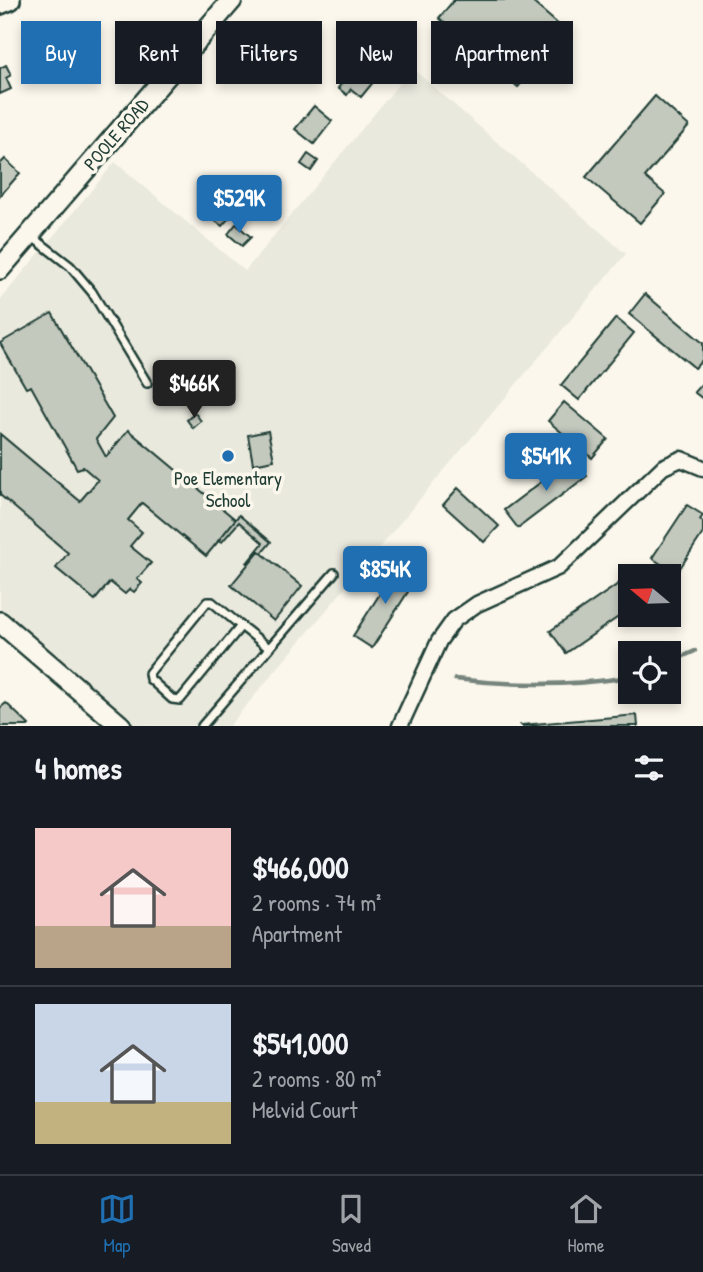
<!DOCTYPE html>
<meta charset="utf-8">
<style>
:root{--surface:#171b24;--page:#20242c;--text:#f1f3f6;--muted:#9ea1a6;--line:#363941;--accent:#1f6fb2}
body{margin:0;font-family:"Patrick Hand",sans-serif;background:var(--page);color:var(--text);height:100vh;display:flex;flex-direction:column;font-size:26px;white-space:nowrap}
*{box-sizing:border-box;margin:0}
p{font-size:23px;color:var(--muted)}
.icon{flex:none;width:38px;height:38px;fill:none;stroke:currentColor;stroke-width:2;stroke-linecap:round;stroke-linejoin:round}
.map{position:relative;height:726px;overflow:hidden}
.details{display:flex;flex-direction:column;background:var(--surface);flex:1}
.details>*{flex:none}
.guide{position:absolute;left:21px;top:21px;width:662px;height:63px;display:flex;gap:14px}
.needle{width:46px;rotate:289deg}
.buttons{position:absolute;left:618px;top:564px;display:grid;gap:14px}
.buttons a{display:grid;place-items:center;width:63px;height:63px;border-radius:0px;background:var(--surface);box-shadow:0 4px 10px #0003;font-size:35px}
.price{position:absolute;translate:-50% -60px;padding:0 16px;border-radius:7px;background:var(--accent);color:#fff;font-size:23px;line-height:46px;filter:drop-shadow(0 2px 4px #0008)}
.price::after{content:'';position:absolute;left:50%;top:42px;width:21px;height:16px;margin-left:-10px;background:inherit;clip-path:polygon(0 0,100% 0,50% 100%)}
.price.selected{background:#222;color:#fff}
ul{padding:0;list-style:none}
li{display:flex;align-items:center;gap:21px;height:175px;padding:0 35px}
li+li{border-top:2px solid var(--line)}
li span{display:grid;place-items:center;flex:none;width:196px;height:140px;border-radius:0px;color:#555}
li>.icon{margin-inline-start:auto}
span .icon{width:84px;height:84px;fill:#fffc;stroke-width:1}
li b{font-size:30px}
h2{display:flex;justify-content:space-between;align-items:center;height:84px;padding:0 35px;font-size:30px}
.chip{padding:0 24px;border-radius:0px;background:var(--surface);box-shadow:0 4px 10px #0003;font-size:24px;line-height:63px}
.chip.selected{background:var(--accent);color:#fff}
.tab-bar{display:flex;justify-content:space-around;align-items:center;height:98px;border-top:2px solid var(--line);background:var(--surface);font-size:19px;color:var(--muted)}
.tab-bar a{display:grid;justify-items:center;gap:4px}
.tab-bar .selected{color:var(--accent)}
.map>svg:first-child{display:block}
.built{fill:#eae9de}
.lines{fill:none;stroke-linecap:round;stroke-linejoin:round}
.stream{stroke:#74847b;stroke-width:4.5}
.building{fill:#c4c9be;stroke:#1f3d34;stroke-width:2}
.lane-casing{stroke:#1f3d34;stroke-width:12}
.street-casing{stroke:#1f3d34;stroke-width:19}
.secondary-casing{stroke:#1f3d34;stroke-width:24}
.lane{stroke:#fbf7ec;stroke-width:7}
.street{stroke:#fbf7ec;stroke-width:14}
.secondary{stroke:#fbf7ec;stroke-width:19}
.poi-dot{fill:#1f6fb2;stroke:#fbf7ec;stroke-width:2.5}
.labels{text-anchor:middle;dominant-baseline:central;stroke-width:7;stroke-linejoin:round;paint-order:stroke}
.street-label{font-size:19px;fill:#1f3d34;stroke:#fbf7ec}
.poi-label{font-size:19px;fill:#1f3d34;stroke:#fbf7ec}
</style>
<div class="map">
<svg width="703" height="726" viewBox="0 0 703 726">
<rect width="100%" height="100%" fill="#fbf7ec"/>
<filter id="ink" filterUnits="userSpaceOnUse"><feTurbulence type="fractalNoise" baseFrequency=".0143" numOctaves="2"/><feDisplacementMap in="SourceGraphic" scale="14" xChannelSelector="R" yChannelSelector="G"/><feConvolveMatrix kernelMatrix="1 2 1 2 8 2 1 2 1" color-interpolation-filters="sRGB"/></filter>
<g filter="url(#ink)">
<polygon class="built" points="412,68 626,254 229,726 135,726 0,612 0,300 115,162 245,271"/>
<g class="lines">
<g class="stream">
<polyline points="668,663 695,651"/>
<path d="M 455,679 C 513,686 572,686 630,677"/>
</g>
</g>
<g class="building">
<polygon points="454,0 530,0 566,31 518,87 439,18"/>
<polygon points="69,43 70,46 81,44 83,54 78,54 80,62 75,63 76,71 67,73 66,67 55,69 51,50 61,49 60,44"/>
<polygon points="94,57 96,71 89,72 86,58"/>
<polygon points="6,65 11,75 6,78 11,89 0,94 0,68"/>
<polygon points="356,65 375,80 361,97 351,89 347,95 338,88"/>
<polygon points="655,96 689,126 645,177 665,194 640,223 586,177"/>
<polygon points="314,106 332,121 314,144 295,129"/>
<polygon points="308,154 318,161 311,171 301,164"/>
<polygon points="5,159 20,173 0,196 0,164"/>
<polygon points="220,179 237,192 239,189 244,192 240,197 245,200 222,226 214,220 220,213 203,201"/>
<polygon points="236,224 251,237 242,246 228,234"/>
<polygon points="645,294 703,343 703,359 695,368 629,314"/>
<polygon points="52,313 113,418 96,439 106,457 128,430 236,520 206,556 142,503 128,520 142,532 130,546 151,563 137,579 142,583 134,592 130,589 125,594 110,582 95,600 56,568 68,553 0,495 0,434 80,501 98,480 83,467 77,469 31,386 26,388 0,343"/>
<polygon points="616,318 634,333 579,400 561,385"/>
<polygon points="703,382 703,399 694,392"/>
<polygon points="564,402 608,439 592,458 548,421"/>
<polygon points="195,413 201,421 193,428 187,420"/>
<polygon points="268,431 274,460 253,464 248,435"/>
<polygon points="573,458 587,476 518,528 504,510"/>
<polygon points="458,488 499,526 484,542 443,505"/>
<polygon points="687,505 703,515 700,520 703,522 703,533 676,574 652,558"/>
<polygon points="239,515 271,542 262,553 259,551 249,564 247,563 263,543 239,522 222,542 218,541"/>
<polygon points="259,551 302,586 274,621 231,585"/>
<polygon points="399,564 418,576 372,648 353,636"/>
<polygon points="643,567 649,576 630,576 630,609 566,653 550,631"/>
<polygon points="6,703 29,725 28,726 0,726 0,708"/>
<polygon points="637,715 638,726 522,726 521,725"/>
</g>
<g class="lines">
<defs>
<g id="lane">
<polyline points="30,235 70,266 92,292 147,383"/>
<polygon points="207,602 212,602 241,626 180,700 172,699 150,679 149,673"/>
<polyline points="241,626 269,648"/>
<polyline points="202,726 334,573"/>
</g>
<polyline id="street" points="400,726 439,641 454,620 477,604 559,567 663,467 681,459 703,468"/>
<g id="secondary">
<polyline points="0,4 10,0"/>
<polyline points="0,269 232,0"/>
<polyline points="0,622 121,726"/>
</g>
</defs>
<use href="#lane" class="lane-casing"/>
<use href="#street" class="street-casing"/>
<use href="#secondary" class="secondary-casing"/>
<use href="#lane" class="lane"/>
<use href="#street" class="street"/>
<use href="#secondary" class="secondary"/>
</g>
</g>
<circle class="poi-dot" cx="228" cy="456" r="7"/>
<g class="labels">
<g class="street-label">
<text transform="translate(116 134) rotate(-49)">POOLE ROAD</text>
</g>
<g class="poi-label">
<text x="228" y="478">Poe Elementary<tspan x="228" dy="22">School</tspan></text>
</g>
</g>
</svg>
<div class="buttons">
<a><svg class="needle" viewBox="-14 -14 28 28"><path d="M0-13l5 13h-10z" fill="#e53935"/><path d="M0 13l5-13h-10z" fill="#9ea1a6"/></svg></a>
<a><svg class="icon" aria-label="locate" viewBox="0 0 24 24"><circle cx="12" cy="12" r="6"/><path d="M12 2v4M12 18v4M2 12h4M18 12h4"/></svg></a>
</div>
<b class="price" style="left:239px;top:235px">$529K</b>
<b class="price selected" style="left:194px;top:420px">$466K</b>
<b class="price" style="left:546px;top:493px">$541K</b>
<b class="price" style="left:385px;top:606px">$854K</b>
<div class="guide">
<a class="chip selected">Buy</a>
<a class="chip">Rent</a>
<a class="chip">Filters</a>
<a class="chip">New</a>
<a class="chip">Apartment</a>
</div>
</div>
<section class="details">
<h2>4 homes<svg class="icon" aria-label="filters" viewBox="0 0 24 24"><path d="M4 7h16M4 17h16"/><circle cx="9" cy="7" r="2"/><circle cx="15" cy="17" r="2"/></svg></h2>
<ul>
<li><span style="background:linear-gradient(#f6c9c9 70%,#b9a48a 0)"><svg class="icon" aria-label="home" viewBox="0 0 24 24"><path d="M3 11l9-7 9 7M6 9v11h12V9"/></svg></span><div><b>$466,000</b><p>2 rooms · 74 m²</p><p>Apartment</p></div></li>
<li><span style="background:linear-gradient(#c9d6e8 70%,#c2b280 0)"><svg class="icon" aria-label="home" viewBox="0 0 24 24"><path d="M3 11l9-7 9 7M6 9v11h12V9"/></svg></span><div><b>$541,000</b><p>2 rooms · 80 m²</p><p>Melvid Court</p></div></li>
</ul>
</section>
<nav class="tab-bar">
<a class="selected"><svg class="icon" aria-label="map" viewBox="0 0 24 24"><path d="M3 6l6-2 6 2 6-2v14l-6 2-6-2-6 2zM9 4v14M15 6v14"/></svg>Map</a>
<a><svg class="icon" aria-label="saved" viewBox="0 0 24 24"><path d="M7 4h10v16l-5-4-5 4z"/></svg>Saved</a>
<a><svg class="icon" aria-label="home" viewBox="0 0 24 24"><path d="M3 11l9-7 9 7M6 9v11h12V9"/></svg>Home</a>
</nav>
